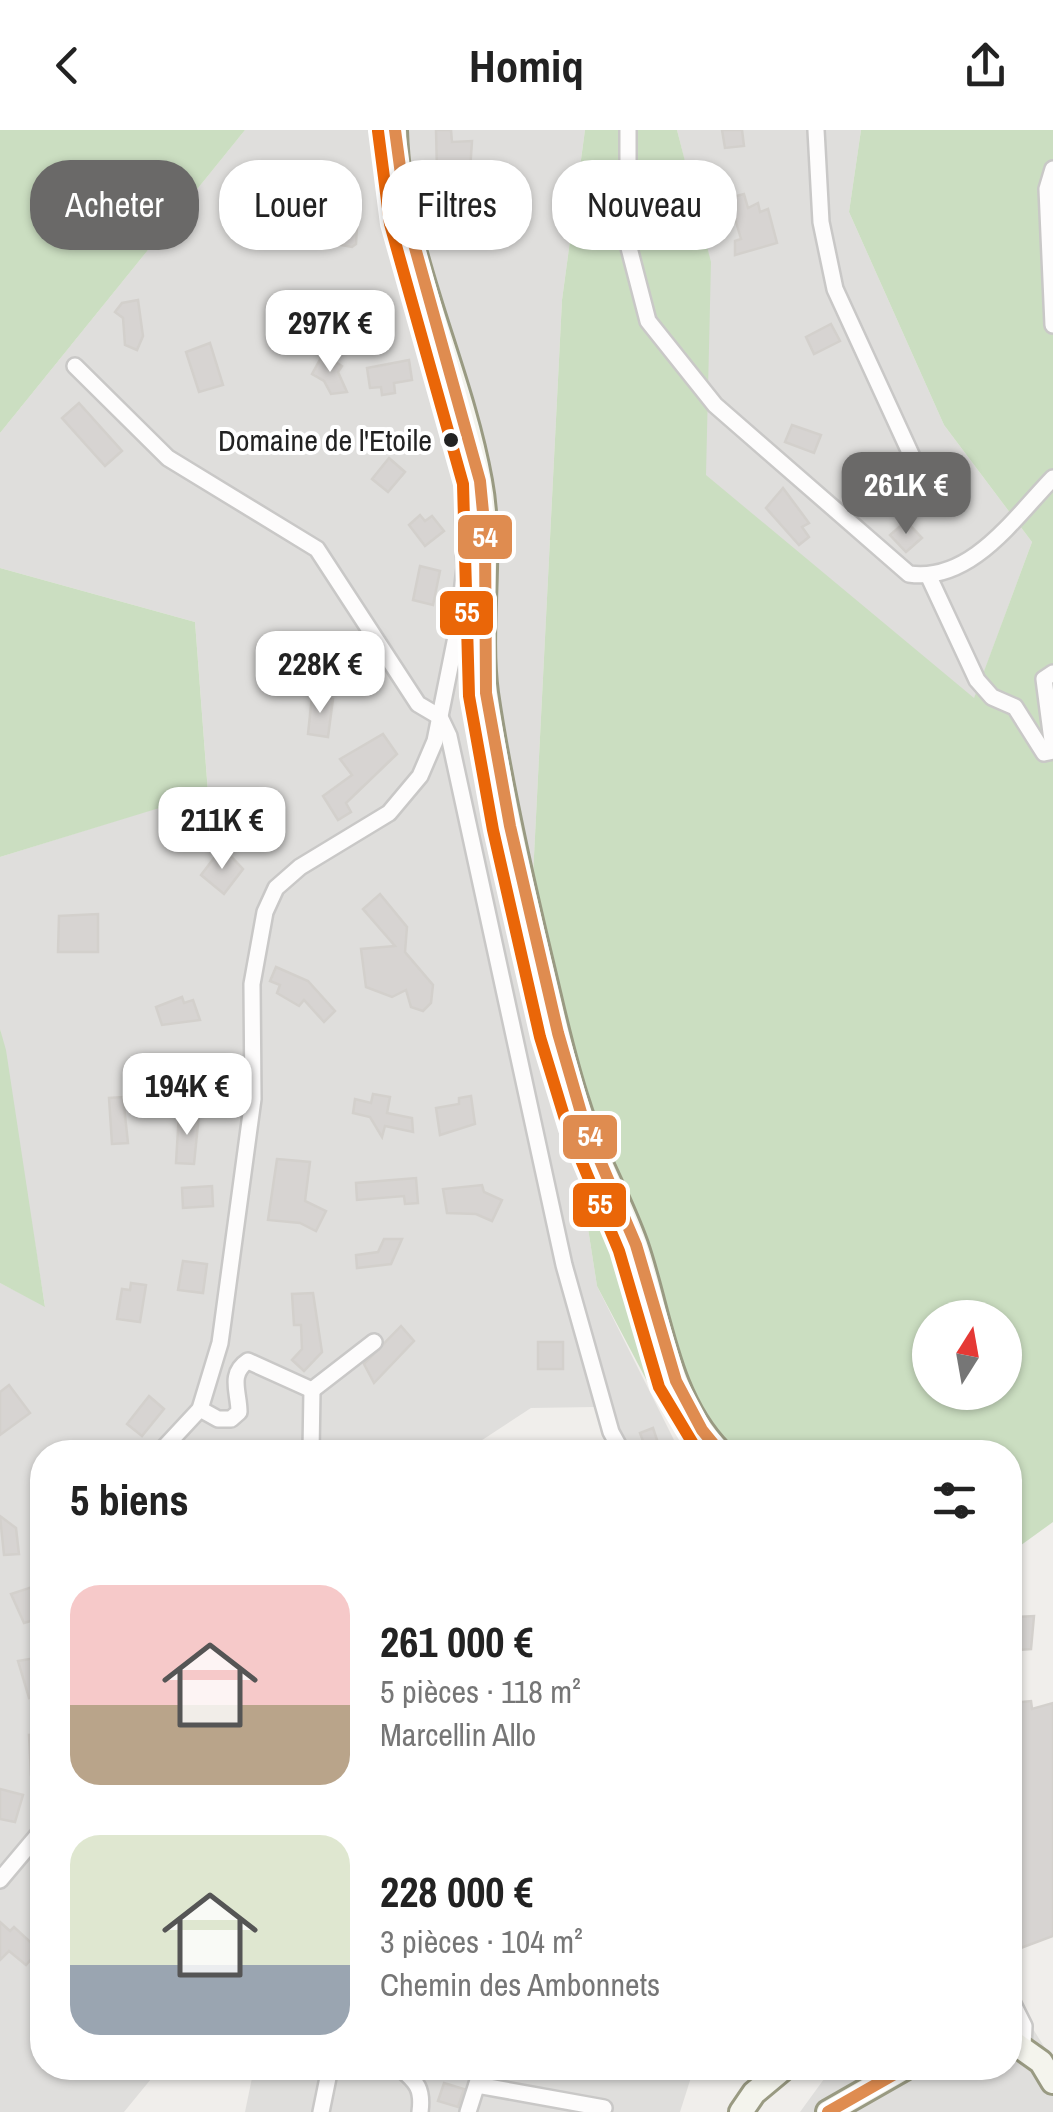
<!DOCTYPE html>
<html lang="fr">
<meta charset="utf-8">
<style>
:root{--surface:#fff;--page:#f2f2f2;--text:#222;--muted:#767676;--accent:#6a6968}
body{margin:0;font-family:"Archivo Narrow",sans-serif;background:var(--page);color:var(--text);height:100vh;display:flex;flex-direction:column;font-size:38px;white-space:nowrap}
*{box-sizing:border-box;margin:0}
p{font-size:32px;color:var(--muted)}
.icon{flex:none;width:55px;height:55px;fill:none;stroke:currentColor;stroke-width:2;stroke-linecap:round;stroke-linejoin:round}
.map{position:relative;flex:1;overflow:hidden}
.details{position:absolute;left:30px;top:1310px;width:992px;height:640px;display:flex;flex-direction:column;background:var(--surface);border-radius:40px;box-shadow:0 2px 8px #0004}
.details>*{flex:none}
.guide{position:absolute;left:30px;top:30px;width:995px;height:90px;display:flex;gap:20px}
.needle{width:65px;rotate:11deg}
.buttons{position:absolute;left:912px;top:1170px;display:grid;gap:20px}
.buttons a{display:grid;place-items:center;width:110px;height:110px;border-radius:50%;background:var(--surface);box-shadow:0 2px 8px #0004;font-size:50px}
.price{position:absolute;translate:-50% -85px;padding:0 22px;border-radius:20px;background:#fff;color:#222;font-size:32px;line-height:65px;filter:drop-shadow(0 2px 5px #0008)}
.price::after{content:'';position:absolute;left:50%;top:60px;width:30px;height:22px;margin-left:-15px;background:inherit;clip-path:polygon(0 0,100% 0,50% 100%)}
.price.on{background:var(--accent);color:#fff}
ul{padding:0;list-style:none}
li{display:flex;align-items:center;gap:30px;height:250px;padding:0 40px}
li span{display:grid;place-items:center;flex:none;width:280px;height:200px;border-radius:30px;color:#555}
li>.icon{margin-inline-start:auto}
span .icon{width:120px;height:120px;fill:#fffc;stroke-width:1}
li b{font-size:42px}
h2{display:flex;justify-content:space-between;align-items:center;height:120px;padding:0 40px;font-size:42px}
.pill{padding:0 35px;border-radius:40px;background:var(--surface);box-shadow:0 2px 8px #0004;font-size:35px;line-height:90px}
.pill.on{background:var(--accent);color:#fff}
header{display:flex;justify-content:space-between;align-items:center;height:130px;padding:0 40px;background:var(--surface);font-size:45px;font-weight:800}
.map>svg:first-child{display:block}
.residential{fill:#dfdedc}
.forest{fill:#cbdec1;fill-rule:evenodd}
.building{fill:#d7d4d2;stroke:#d3d0cc;stroke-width:2.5}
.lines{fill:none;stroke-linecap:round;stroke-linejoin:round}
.street-casing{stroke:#c9c8c7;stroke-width:20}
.secondary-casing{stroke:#999a82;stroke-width:28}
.street{stroke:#fdfcfc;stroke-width:15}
.secondary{stroke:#f4f4ed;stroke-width:22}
.bus-1-casing{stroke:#fff;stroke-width:20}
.bus-2-casing{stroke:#fff;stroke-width:20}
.bus-1{stroke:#df8c50;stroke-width:12}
.bus-2{stroke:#ea6608;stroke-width:12}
.bus-dot{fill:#222;stroke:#fff;stroke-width:4}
.labels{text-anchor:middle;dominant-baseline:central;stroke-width:8;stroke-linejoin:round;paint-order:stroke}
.bus-label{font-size:30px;fill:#222;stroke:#fff;text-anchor:end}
.line-badge{stroke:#fff;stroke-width:4}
.badge-label{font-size:28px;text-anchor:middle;font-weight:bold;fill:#fff}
</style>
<header><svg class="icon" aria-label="back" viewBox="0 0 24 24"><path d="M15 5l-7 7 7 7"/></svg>Homiq<svg class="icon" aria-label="share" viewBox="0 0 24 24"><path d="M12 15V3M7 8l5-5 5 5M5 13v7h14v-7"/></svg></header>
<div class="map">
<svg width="1053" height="1982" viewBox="0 0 1053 1982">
<rect width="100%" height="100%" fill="#f0eeeb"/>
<g class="residential">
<polygon points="245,0 585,0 562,170 533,746 597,1156 680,1322 617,1322 595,1277 531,1278 464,1322 42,1322 42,1938 160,1938 124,1982 0,1982 0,1153 45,1176 0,899 0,727 208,662 195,492 0,438 0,303"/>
<polygon points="677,0 861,0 849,82 944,295 1032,412 974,569 705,345 710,132"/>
<polygon points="1010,1862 1053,1931 1053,1982 800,1982 832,1938 1010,1938"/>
<polygon points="254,1938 694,1938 680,1982 245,1982"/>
</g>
<g class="forest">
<polygon points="0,0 245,0 0,303"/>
<path d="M 585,0 L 677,0 L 711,132 L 706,345 L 974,568 L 1032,412 L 944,295 L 849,82 L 861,0 L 1053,0 L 1053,1392 L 1010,1423 L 1010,1322 L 744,1322 L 648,1253 L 597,1156 L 533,746 L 562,170 ZM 930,1188 L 1005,1188 L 1005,1262 L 930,1262 Z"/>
<polygon points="0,438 195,492 208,663 0,727"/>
<polygon points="0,899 6,920 45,1177 0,1153"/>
</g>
<g class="building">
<polygon points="436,0 451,0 452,12 472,11 470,41 437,42"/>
<polygon points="722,0 742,0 744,16 725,18"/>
<polygon points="744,64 748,78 758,73 760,82 768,79 777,113 735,125 735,111 741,109 729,68"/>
<polygon points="461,72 471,113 452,118 445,76"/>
<polygon points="338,76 358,80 356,114 352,117 324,112 329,83 337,85"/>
<polygon points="138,170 143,206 137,220 125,215 123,188 115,182 122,173"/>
<polygon points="831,194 840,211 814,224 806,207"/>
<polygon points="210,213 223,255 199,262 186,222"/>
<polygon points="323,224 342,236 338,242 347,262 331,264 324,251 312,244"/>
<polygon points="409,230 412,250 394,253 395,263 382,265 381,257 370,258 367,238"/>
<polygon points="79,273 122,321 105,336 62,288"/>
<polygon points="792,295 821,305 814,323 785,312"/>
<polygon points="389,328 405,342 388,362 372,349"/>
<polygon points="937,342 941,350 911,369 899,360"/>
<polygon points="783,358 809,393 802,397 809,407 799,415 766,378"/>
<polygon points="420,385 425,391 432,386 444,401 425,416 409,395"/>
<polygon points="906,391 922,408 906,422 890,405"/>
<polygon points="420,436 440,441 433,475 413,470"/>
<polygon points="312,566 333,569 328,607 308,604"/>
<polygon points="383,604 397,624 346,673 351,682 338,690 323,666 352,645 340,629"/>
<polygon points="227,722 243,739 224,764 201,745 217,724 222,728"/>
<polygon points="380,764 407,797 405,822 433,855 431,873 423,881 411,877 406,860 392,867 366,857 361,819 395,816 363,779"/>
<polygon points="98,784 98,822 58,822 59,786"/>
<polygon points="276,837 308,851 335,881 324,892 304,870 299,876 277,863 280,855 270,851"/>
<polygon points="182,867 184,873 193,870 200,890 162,895 156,877"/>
<polygon points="232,928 237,957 222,965 216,939 221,938 219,930"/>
<polygon points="373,964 390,967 387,983 412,988 413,1002 385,996 382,1007 370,987 353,983 355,969 371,973"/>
<polygon points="471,966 475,994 440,1005 436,978 459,974 459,968"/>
<polygon points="123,967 128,1013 112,1014 109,968"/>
<polygon points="179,982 199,984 194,1034 176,1033"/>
<polygon points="277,1029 310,1032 305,1071 326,1081 316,1101 300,1093 268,1090"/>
<polygon points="416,1048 418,1073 405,1074 404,1066 357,1070 356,1053"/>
<polygon points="482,1055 484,1062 502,1070 492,1091 476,1084 447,1083 443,1059"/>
<polygon points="212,1056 213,1076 183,1078 182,1058"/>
<polygon points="384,1109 402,1109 391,1134 357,1138 356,1125 378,1122"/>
<polygon points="183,1131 207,1134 203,1163 178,1160"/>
<polygon points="131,1153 146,1155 140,1192 117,1189 122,1159 130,1160"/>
<polygon points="313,1163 322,1222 304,1241 292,1230 302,1219 301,1195 294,1195 292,1164"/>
<polygon points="401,1196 414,1211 374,1253 364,1234"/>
<rect x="538" y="1212" width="25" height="27"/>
<polygon points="9,1255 30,1283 0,1305 0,1262"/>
<polygon points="149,1266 164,1279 142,1306 127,1294"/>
<polygon points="653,1298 661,1322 647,1322 640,1303"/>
<polygon points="0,1386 16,1398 19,1424 4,1425"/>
<polygon points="32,1457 41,1488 24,1493 11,1464"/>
<polygon points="1034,1486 1031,1519 1018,1520 1016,1487"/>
<polygon points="36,1528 42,1565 29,1568 18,1531"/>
<polygon points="1031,1571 1032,1579 1053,1573 1053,1806 1018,1819 1010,1788 1010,1573"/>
<polygon points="42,1604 42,1645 31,1645 29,1605"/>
<polygon points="0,1659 23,1665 15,1692 0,1689"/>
<polygon points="0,1792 10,1801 14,1797 39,1820 26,1835 9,1821 0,1830"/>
<polygon points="444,1953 464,1959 458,1977 438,1971"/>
</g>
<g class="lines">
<defs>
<g id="street">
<path d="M 628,0 L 628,114 L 648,191 L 715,275 L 909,444 C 971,453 1014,388 1053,348"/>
<polyline points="816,0 821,92 835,159 914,331"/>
<polyline points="1053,39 1047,59 1053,195"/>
<polyline points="75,236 168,328 317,419 418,574 440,587 449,606 564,1135 611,1302 622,1322"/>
<polyline points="929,447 977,550 992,567 1015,577 1044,623 1053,621"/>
<polyline points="1053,543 1044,549 1053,618"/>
<path d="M 200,1279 L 218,1289 L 231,1289 L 239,1282 C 239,1262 228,1244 248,1231 L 312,1260 L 374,1212"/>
<polyline points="160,1322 200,1279 220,1213 253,969 252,854 265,782 276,758 300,737 389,683 420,646 435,611 458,497 465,438 463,362 480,347"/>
<polyline points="311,1322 312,1260"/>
<polyline points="0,1750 42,1700"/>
<polyline points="1010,1868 1024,1896 1023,1916"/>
<path d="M 400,1938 C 417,1952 423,1959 420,1982"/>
<polyline points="477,1955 604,1978"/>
<polyline points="321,1982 330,1938"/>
<polyline points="468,1982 482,1938"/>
</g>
<g id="secondary">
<path d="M 395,0 C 398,121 459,234 480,351 C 493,420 477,493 486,563 C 499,652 519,741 540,829 C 552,878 562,928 578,975 C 593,1024 619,1067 636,1115 C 660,1185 666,1267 720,1322"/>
<polyline points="1010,1910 1041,1932 1053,1952"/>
<polyline points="741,1982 754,1963 784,1938"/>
<polyline points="828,1982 905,1938"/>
</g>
</defs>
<use href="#street" class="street-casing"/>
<use href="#secondary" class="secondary-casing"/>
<use href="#street" class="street"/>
<use href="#secondary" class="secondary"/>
<defs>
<g id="bus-1">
<polyline points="395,0 407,89 480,351 485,403 486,563 510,696 558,903 584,993 636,1115 676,1251 702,1300 720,1322"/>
<polyline points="828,1982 905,1938"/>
</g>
<polyline id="bus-2" points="378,1 390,94 463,354 469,566 493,700 540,907 568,999 619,1121 659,1257 698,1322"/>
</defs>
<use href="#bus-1" class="bus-1-casing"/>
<use href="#bus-2" class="bus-2-casing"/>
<use href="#bus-1" class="bus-1"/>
<use href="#bus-2" class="bus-2"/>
</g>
<circle class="bus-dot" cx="451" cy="310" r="9"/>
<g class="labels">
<g class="bus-label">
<text x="432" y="310">Domaine de l'Etoile</text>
</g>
</g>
<g class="line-badge">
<rect x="456" y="383" width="58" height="48" rx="10" fill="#df8c50"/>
<rect x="438" y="459" width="57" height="48" rx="10" fill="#ea6608"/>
<rect x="561" y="983" width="58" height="48" rx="10" fill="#df8c50"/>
<rect x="571" y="1051" width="57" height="48" rx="10" fill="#ea6608"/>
</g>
<g class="badge-label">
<text x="485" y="417">54</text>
<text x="467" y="492">55</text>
<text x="590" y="1016">54</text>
<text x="600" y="1084">55</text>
</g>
</svg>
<div class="buttons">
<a><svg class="needle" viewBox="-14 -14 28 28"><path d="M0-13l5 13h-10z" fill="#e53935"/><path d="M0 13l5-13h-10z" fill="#767676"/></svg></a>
</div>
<b class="price" style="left:330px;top:245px">297K €</b>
<b class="price on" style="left:906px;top:407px">261K €</b>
<b class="price" style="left:320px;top:586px">228K €</b>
<b class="price" style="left:222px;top:742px">211K €</b>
<b class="price" style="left:187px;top:1008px">194K €</b>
<div class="guide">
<a class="pill on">Acheter</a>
<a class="pill">Louer</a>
<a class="pill">Filtres</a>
<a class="pill">Nouveau</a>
</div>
<section class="details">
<h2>5 biens<svg class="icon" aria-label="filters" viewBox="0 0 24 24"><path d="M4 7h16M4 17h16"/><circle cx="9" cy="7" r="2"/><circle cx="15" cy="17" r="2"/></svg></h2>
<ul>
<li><span style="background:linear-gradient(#f6c9c9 60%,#b9a48a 0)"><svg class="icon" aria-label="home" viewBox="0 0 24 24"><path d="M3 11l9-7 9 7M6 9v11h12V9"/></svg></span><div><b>261 000 €</b><p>5 pièces · 118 m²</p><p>Marcellin Allo</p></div></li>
<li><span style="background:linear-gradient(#dfe7d0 65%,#9aa5b1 0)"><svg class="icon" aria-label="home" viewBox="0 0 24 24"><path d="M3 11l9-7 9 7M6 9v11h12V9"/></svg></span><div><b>228 000 €</b><p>3 pièces · 104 m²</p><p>Chemin des Ambonnets</p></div></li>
</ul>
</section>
</div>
